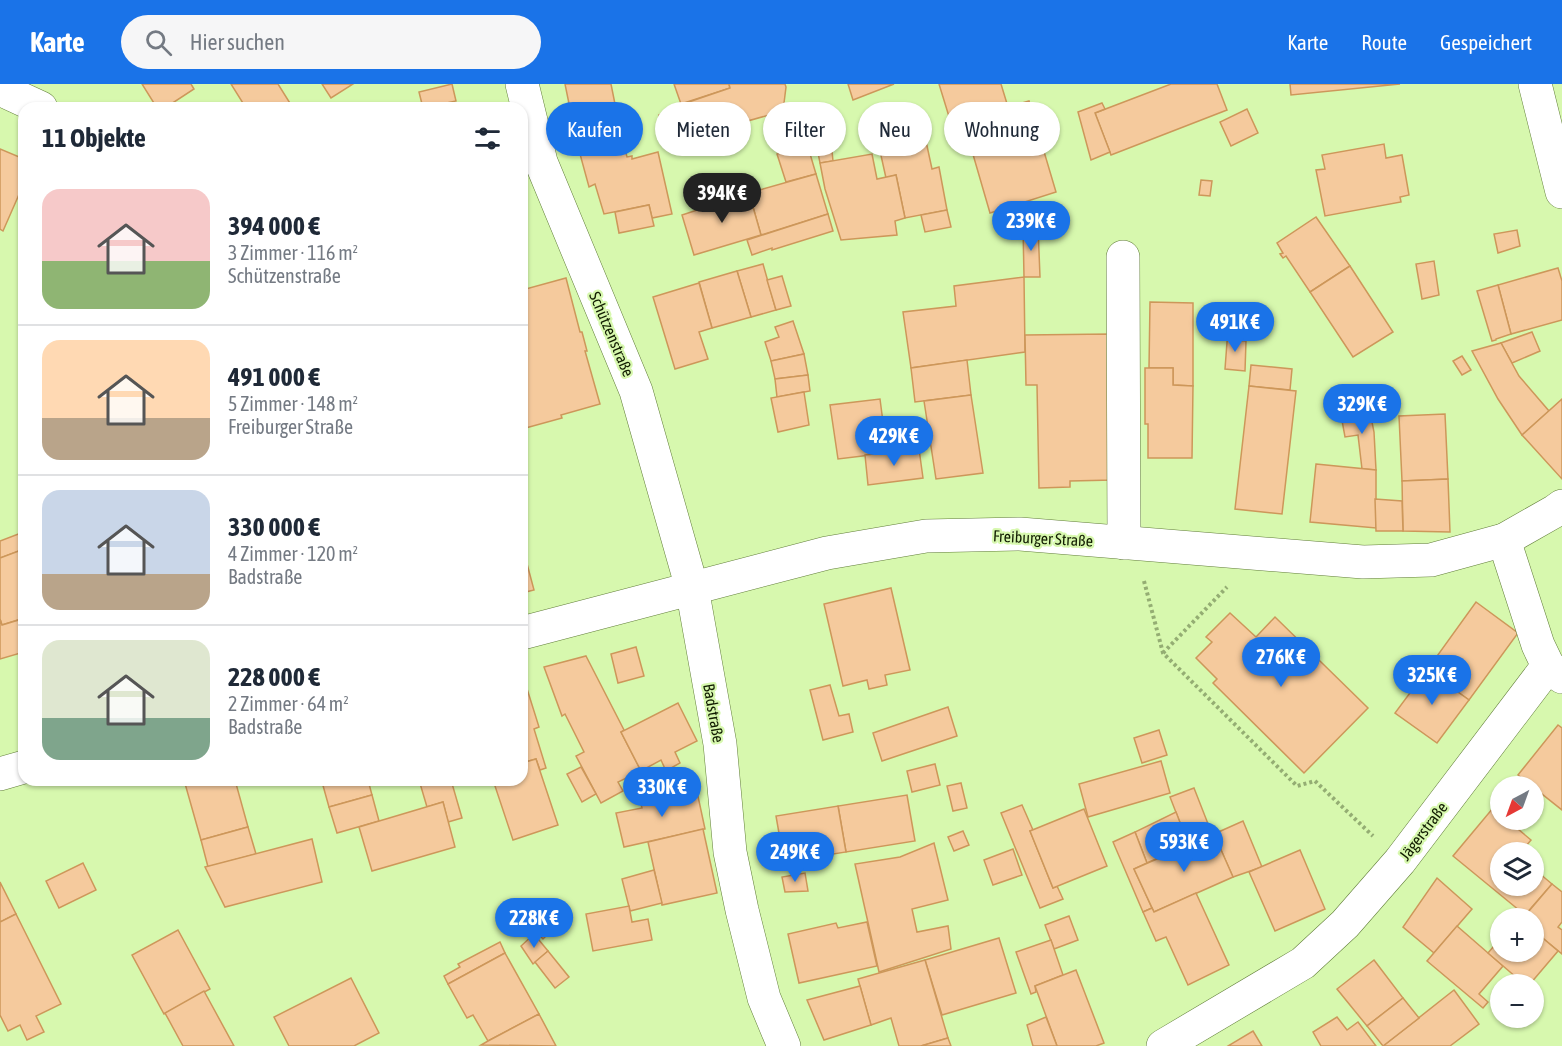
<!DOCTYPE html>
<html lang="de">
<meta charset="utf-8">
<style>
:root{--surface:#fff;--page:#f6f6f7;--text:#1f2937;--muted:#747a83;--line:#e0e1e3;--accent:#1a73e8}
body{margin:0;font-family:"Asap Condensed",sans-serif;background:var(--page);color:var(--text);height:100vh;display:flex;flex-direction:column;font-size:22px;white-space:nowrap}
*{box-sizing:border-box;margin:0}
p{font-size:20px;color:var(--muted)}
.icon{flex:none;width:33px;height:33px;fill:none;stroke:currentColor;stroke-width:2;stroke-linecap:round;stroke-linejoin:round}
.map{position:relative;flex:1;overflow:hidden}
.details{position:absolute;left:18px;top:18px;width:510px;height:684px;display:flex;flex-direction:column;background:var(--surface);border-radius:18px;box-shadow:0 2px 4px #0004}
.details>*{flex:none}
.hud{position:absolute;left:546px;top:18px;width:570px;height:54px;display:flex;gap:12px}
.needle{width:39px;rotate:221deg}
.buttons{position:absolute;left:1490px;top:692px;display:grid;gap:12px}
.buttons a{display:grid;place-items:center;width:54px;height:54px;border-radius:50%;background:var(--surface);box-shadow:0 2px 4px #0004;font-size:30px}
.price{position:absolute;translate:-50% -51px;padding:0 14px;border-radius:21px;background:var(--accent);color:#fff;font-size:20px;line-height:39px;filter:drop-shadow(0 2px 3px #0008)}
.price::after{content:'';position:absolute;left:50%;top:36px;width:18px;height:14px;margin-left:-9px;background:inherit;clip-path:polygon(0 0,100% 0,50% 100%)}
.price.active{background:#222;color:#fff}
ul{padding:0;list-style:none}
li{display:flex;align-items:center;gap:18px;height:150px;padding:0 24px}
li+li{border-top:2px solid var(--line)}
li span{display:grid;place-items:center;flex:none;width:168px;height:120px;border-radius:18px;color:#555}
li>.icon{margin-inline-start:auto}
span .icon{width:72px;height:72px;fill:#fffc;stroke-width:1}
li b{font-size:26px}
h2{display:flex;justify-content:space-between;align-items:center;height:72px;padding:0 24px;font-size:26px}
.tag{padding:0 21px;border-radius:27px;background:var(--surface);box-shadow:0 2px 4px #0004;font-size:21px;line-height:54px}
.tag.active{background:var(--accent);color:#fff}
header{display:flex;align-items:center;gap:36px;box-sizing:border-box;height:84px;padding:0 30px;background:var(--accent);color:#fff}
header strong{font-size:28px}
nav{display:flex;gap:33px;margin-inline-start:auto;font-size:21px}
.search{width:420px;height:54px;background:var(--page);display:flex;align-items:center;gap:15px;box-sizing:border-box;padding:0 21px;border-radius:33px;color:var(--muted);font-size:22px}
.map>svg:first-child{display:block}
.building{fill:#f5ca9d;stroke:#cd975a;stroke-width:1.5}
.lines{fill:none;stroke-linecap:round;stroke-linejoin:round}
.minor-casing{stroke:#627e3a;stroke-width:34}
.path{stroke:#94ad73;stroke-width:4;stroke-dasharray:3 3;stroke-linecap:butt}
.minor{stroke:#fff;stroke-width:33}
.labels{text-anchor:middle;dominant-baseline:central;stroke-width:4.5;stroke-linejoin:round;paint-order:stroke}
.street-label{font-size:16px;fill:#121d02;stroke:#d7f8ae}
</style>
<header>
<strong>Karte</strong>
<div class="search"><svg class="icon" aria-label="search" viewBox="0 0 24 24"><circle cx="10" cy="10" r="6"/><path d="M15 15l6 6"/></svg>Hier suchen</div>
<nav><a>Karte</a><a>Route</a><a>Gespeichert</a></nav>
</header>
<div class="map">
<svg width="1562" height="962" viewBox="0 0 1562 962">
<rect width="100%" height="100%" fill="#d7f8ae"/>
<g class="building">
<polygon points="142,0 191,0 194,5 165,24 157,24"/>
<polygon points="231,0 278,0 293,24 246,24"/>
<polygon points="322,0 353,0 331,14"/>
<polygon points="452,0 456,17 423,24 419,8"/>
<polygon points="565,0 611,0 621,50 577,59"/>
<polygon points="674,0 729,0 730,4 681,20"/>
<polygon points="729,0 785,0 786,3 783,27 684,55 674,23 730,4"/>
<polygon points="848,0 894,0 853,16"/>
<polygon points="939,0 1001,0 1008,23 951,39"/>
<polygon points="1171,0 1217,0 1227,26 1111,71 1095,29"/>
<polygon points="1290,0 1400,0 1291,11"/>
<polygon points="1029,17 1056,108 990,129 963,36"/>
<polygon points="1102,19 1105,25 1095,29 1110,68 1091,76 1078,28"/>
<polygon points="675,25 684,55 667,59 659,31"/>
<polygon points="1247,25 1258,49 1231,62 1220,38"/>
<polygon points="910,33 914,50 924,48 932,85 939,83 947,126 905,134 896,91 886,94 874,40"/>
<polygon points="621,50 627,73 632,72 632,75 658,68 672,130 652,134 649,121 604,130 595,100 589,103 577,59"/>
<polygon points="1384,60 1386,74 1402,71 1409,111 1400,113 1401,118 1325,132 1316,86 1325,85 1322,71"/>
<polygon points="808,63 816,90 786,98 777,70"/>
<polygon points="0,65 24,75 24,99 3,147 0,145"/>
<polygon points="832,67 833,77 820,79 818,69"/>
<polygon points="872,70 877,95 896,91 905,134 895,137 897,151 841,156 825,105 820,79"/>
<polygon points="816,90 828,130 761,151 749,109"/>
<polygon points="1201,96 1212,97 1210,112 1199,111"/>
<polygon points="749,109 761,151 694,171 682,131"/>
<polygon points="649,121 654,142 619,149 615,128"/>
<polygon points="947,126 951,143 925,148 921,131"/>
<polygon points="828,130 833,147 772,166 772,164 752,171 747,156"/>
<polygon points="1316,133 1350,182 1310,208 1286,172 1283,174 1280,170 1283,169 1277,159"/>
<polygon points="1023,142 1038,142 1040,193 1024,193"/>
<polygon points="1517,146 1520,162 1498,169 1494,150"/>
<polygon points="1434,177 1439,211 1422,215 1416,180"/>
<polygon points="763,180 776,226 751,233 737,187"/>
<polygon points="1350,182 1393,248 1353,273 1310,208"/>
<polygon points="1558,184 1562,197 1562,236 1511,250 1498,201"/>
<polygon points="737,187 751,233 712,244 699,198"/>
<polygon points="782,192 791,222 776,226 767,196"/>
<polygon points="1024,193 1025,268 911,284 903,228 956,222 954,202"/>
<polygon points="566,194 580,248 582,248 587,267 585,267 600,320 561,331 562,334 522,345 522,206"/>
<polygon points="699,199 712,244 699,248 708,275 675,285 653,213"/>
<polygon points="1498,201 1511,250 1496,255 1496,256 1492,257 1477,207"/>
<polygon points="1150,218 1193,219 1193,302 1173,301 1173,284 1149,284"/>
<polygon points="793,237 804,270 771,277 765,258 779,253 775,243"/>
<polygon points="1228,245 1235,245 1235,256 1246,257 1245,287 1225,285"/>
<polygon points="1532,248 1540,267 1512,279 1501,259"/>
<polygon points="1110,250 1113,396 1070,397 1070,403 1039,404 1037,301 1026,301 1025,251"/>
<polygon points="1501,259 1519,292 1549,327 1522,351 1498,315 1472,267"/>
<polygon points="804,270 808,291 775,295 771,277"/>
<polygon points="1462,272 1471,286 1462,291 1453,277"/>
<polygon points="967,276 971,311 915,318 911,284"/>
<polygon points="1251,281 1292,285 1290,306 1249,302"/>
<polygon points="1145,284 1173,284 1173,301 1193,302 1192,374 1148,374 1148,340 1145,340"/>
<polygon points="808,291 810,307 777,313 775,295"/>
<polygon points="1249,302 1296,307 1282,430 1235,425"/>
<polygon points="804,308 809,341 778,348 771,314"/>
<polygon points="971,311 983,389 936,395 924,317"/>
<polygon points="880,315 887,369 838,375 830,321"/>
<polygon points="1562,315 1562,395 1522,351"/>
<polygon points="1369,323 1374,348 1376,386 1362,385 1358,351 1345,353 1341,331"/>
<polygon points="1445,330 1448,395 1402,397 1399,332"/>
<polygon points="919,365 923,394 868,401 865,371"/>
<polygon points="1316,380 1376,386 1376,444 1310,438"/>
<polygon points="1448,395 1450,448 1403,447 1402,397"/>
<polygon points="1375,415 1402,417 1403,447 1376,447"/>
<polygon points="21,449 24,458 24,465 0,474 0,457"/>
<polygon points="522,461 534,506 522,509"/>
<polygon points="24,465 24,534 2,541 0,535 0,474"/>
<polygon points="891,504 910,586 885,591 887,601 869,605 867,596 843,602 824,520"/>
<polygon points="1476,518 1518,549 1469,616 1427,586"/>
<polygon points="1230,529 1256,553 1275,533 1368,624 1304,689 1213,599 1217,595 1196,574 1212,558 1206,553"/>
<polygon points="0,535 2,541 22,535 24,542 24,568 0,575"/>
<polygon points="636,563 644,592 618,599 611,570"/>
<polygon points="586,572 624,646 621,648 641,687 618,698 623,707 601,719 576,672 584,668 565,630 562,632 544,583"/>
<polygon points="1427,586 1469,616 1437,659 1395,629"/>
<polygon points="523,592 539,643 534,645 546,684 540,686 536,675 522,679"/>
<polygon points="830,601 839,632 849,630 853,648 823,656 810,606"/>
<polygon points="678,619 697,657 675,668 680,679 666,687 661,676 641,687 621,648"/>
<polygon points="948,623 957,652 882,677 873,649"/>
<polygon points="1558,641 1562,644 1562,726 1518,691"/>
<polygon points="1159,646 1167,671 1142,679 1134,654"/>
<polygon points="536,675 558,741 513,756 493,696 522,696 522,679"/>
<polygon points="1161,677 1170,709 1088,733 1079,700"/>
<polygon points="935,680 940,701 912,708 907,687"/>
<polygon points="581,683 596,710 582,718 567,690"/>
<polygon points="184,696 235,696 248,743 201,756"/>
<polygon points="310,696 368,696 372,711 329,723 322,698 311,701"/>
<polygon points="419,696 451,696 462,734 448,738 443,718 427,723"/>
<polygon points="961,699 967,724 953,727 947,702"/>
<polygon points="696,703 705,745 624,763 616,729 642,724 640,716"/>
<polygon points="1194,704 1212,750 1191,760 1186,748 1184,749 1170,713"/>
<polygon points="372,711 379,737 337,749 329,723"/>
<polygon points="907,711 915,757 846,768 838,722"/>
<polygon points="443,718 455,763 372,787 359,743"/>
<polygon points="1022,721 1033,746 1030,747 1053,804 1057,802 1063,815 1040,824 1001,729"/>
<polygon points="838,722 846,768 784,778 776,732"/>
<polygon points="1493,724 1500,730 1500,735 1506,735 1531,756 1521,768 1500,768 1500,801 1533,801 1533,784 1552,800 1525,831 1453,772"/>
<polygon points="1084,725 1107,782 1053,804 1030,747"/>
<polygon points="1176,728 1184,749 1186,748 1191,760 1147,779 1135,748"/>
<polygon points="1243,737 1262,783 1233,793 1214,750"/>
<polygon points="248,743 256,770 208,783 201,756"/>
<polygon points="703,745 717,809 662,821 648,758"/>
<polygon points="963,747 969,761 954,767 948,753"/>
<polygon points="1135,748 1147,779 1134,785 1152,824 1143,828 1113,758"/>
<polygon points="1214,750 1233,793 1154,828 1134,785"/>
<polygon points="312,755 322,798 225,823 205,783"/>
<polygon points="934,759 948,816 912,825 917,848 948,842 951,865 879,888 855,780 900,773"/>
<polygon points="1013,765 1022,791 993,801 984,776"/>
<polygon points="1300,766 1325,825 1275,847 1249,788"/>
<polygon points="83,779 96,806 59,824 46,797"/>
<polygon points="654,786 662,819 630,827 622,795"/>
<polygon points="805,789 808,807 785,808 782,793"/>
<polygon points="1437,794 1472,825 1434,869 1403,843"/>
<polygon points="0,798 16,830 0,838"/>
<polygon points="1552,800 1562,808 1562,838 1558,843 1562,846 1562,870 1533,846 1533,834 1523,834"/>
<polygon points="1196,809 1229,881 1188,901 1166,853 1156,857 1143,828 1152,824 1154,828"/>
<polygon points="629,822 632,838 648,835 652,856 593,867 586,830"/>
<polygon points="16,830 61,920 36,932 44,948 27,956 20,941 8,947 0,931 0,838"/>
<polygon points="1069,832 1078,856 1054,865 1045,841"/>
<polygon points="541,836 552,846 543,855 533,844"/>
<polygon points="867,838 877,882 799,899 788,850 836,839 838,844"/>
<polygon points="1457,842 1503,882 1479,910 1488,918 1483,924 1427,877"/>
<polygon points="178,846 210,905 164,930 132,871"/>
<polygon points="1533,846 1558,867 1530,900 1524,900 1488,869 1500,855 1500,867 1533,867"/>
<polygon points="534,850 548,867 533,880 521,862"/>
<polygon points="999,854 1016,909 942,931 925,876"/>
<polygon points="1051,856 1063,891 1035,902 1036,908 1031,910 1016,868"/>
<polygon points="500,858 505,869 448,900 444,892 460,883 458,880"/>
<polygon points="548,867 569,893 555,904 535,878"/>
<polygon points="505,869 539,930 488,957 473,931 467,934 448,900"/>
<polygon points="925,876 948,954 921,962 899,962 891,934 871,941 858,895"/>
<polygon points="1374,876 1403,914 1367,942 1337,905"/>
<polygon points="1076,886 1104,959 1096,962 1057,962 1035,902"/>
<polygon points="351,894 379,949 354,962 289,962 274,933"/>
<polygon points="860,902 871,941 824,956 807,916"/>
<polygon points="1454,906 1479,940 1450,962 1383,962"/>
<polygon points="204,907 234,962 183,962 165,929"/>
<polygon points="1403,914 1419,934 1383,962 1367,942"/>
<polygon points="539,930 556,962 481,961 488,957"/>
<polygon points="1046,933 1057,962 1033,962 1027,941"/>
<polygon points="1337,933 1347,946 1358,938 1376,962 1321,962 1313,948"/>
<polygon points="1253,947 1262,962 1228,962"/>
<polygon points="948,954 951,962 921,962"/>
</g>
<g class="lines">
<defs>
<g id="minor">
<polyline points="522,0 541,78 636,307 692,504 720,660 730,768 742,826 764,914 784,962"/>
<polyline points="1535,0 1562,108"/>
<polyline points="0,5 41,24"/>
<polyline points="1123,173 1124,459"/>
<polyline points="1504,456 1538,561 1548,582 1562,593"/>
<polyline points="522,549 827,469 926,452 1020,450 1363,478 1431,476 1504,456 1555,427 1562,422"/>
<polyline points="0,690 24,683"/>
<polyline points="1163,962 1303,879 1345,840 1400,777 1548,582"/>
</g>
</defs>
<use href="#minor" class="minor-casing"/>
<g class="path">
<polyline points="1144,497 1163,569 1297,702 1315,697 1373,752"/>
<polyline points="1163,569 1227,503"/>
</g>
<use href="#minor" class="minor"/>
</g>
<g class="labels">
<g class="street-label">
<text transform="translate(612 250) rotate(67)">Schützenstraße</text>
<text transform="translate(1043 454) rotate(3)">Freiburger Straße</text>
<text transform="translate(714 629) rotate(80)">Badstraße</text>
<text transform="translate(1423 747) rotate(-53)">Jägerstraße</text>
</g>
</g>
</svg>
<div class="buttons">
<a><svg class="needle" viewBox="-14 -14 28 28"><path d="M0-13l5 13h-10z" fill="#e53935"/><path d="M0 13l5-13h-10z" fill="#747a83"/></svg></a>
<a><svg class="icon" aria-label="layers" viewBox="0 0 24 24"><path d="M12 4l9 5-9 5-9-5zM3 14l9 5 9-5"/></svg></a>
<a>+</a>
<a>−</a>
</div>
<b class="price active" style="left:722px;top:140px">394K €</b>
<b class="price" style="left:1031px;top:168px">239K €</b>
<b class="price" style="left:1235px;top:269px">491K €</b>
<b class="price" style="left:1362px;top:351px">329K €</b>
<b class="price" style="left:894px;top:383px">429K €</b>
<b class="price" style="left:1281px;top:604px">276K €</b>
<b class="price" style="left:1432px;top:622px">325K €</b>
<b class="price" style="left:662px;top:734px">330K €</b>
<b class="price" style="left:1184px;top:789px">593K €</b>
<b class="price" style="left:795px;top:799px">249K €</b>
<b class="price" style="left:534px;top:865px">228K €</b>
<div class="hud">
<a class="tag active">Kaufen</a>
<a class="tag">Mieten</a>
<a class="tag">Filter</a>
<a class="tag">Neu</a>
<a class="tag">Wohnung</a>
</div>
<section class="details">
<h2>11 Objekte<svg class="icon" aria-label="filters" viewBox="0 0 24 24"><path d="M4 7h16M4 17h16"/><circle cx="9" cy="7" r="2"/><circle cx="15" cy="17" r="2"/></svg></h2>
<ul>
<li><span style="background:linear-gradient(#f6c9c9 60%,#8fb573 0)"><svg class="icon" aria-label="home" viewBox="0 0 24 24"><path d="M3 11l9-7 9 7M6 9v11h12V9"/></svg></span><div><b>394 000 €</b><p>3 Zimmer · 116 m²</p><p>Schützenstraße</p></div></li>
<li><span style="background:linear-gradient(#ffd9b3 65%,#b9a48a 0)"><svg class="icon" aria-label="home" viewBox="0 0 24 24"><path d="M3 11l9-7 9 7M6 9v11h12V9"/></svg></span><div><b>491 000 €</b><p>5 Zimmer · 148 m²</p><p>Freiburger Straße</p></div></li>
<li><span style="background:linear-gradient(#c9d6e8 70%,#b9a48a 0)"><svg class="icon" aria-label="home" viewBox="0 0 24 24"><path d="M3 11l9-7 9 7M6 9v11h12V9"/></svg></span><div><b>330 000 €</b><p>4 Zimmer · 120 m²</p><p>Badstraße</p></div></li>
<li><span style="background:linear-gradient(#dfe7d0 65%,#7fa58c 0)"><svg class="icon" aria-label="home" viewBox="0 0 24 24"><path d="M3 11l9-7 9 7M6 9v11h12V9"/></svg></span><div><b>228 000 €</b><p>2 Zimmer · 64 m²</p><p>Badstraße</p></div></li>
</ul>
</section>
</div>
